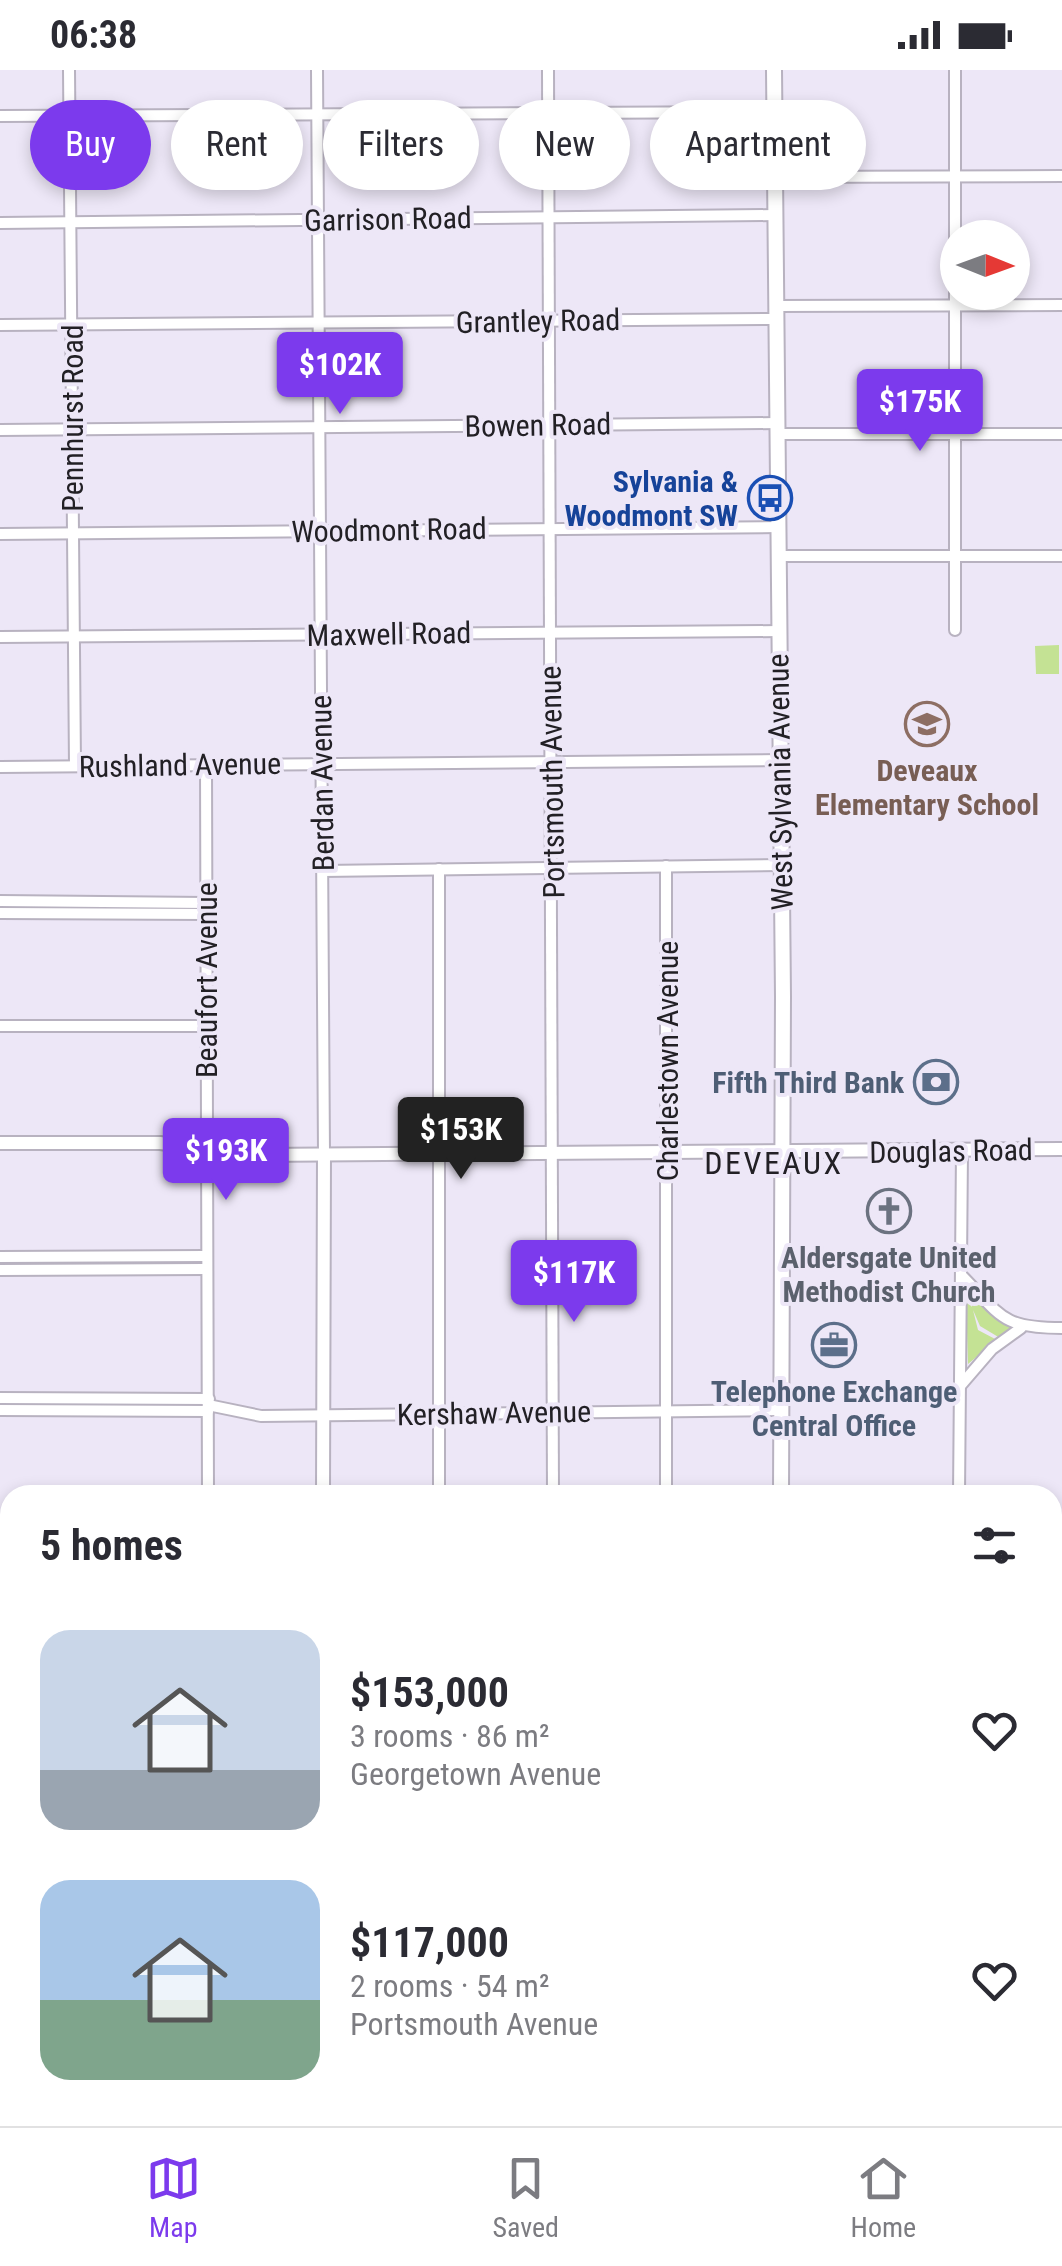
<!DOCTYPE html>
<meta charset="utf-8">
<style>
:root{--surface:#fff;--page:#f7f7f7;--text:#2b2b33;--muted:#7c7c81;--line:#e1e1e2;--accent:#7c3aed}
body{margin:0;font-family:"Roboto Condensed",sans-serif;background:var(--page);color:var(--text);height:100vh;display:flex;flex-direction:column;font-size:38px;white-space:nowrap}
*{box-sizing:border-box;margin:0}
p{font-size:32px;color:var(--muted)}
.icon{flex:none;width:55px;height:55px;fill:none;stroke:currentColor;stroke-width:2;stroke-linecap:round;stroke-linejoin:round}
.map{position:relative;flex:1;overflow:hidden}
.drawer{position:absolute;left:0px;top:1415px;width:1062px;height:642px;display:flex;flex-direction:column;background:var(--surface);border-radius:30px 30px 0 0;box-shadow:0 5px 15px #0003}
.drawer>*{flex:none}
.guide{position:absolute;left:30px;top:30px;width:1002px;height:90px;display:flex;gap:20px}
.needle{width:65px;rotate:91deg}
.tools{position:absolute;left:940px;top:150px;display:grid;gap:20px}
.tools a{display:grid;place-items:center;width:90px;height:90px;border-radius:50%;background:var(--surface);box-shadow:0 5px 15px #0003;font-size:50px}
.price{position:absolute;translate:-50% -85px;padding:0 22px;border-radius:10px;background:var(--accent);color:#fff;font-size:32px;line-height:65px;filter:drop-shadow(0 2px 5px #0008)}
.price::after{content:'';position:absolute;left:50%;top:60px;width:30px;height:22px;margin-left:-15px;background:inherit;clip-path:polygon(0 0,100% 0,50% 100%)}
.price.on{background:#222;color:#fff}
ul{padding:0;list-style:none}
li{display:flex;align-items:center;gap:30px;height:250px;padding:0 40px}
li span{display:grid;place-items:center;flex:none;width:280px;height:200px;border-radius:30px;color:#555}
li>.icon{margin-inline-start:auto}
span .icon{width:120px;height:120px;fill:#fffc;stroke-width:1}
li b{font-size:42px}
h2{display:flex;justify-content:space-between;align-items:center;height:120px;padding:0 40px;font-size:42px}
.tag{padding:0 35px;border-radius:45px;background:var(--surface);box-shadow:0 5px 15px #0003;font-size:35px;line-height:90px}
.tag.on{background:var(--accent);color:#fff}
.status{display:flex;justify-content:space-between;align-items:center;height:70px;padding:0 50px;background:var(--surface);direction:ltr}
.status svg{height:28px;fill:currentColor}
.menu{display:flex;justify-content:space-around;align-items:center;height:140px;border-top:2px solid var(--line);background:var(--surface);font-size:28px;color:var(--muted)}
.menu a{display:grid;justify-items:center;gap:5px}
.menu .on{color:var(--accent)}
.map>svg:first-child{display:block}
.green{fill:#c4e294}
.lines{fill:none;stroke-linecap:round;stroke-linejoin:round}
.minor-casing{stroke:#b8b2c0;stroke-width:14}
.tertiary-casing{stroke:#b8b2c0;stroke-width:16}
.secondary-casing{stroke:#b8b2c0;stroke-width:18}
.minor{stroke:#fff;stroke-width:10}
.tertiary{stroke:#fff;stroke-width:12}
.secondary{stroke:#fff;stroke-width:14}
.labels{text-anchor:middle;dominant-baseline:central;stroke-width:8;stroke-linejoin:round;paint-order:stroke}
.street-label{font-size:30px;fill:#222025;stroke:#ede7f7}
.transit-label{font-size:30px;font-weight:bold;fill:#164399;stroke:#ede7f7;text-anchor:end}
.education-label{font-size:30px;font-weight:bold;fill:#785e54;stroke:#ede7f7}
.service-label{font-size:30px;font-weight:bold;fill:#4e5e75;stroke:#ede7f7;text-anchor:end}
.worship-label{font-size:30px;font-weight:bold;fill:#5b616d;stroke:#ede7f7}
.neighbourhood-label{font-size:32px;letter-spacing:2.5px;fill:#222025;stroke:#ede7f7}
</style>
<div class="status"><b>06:38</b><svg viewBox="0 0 49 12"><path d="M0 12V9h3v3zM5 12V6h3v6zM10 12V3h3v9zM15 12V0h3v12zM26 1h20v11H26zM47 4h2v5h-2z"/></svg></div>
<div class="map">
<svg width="1062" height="2056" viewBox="0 0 1062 2056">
<rect width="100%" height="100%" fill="#ede7f7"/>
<g class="green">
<polygon points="1059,575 1059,604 1036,604 1035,576"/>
<polygon points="976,1227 1015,1258 1000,1268 980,1256 973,1240 978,1260 997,1270 968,1294 966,1230 972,1237 971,1229"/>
</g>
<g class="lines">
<defs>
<g id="minor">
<polyline points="69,0 75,696"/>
<polyline points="317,0 324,1084"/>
<polyline points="548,0 553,1425"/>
<polyline points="955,0 955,560"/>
<polyline points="0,46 774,42"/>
<polyline points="775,107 1062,106"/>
<polyline points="0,153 775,145"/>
<polyline points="776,236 1062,235"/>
<polyline points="0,255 776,249"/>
<polyline points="0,360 777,353"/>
<polyline points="777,364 1062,364"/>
<polyline points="0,464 778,457"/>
<polyline points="778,486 1062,486"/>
<polyline points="0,567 779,561"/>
<polyline points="206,695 208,1425"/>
<polyline points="0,697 780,690"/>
<polyline points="666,796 666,1425"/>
<polyline points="439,799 439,1425"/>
<polyline points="323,801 781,795"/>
<polyline points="0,831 206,833"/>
<polyline points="0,843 206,844"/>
<polyline points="0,956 206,956"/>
<polyline points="0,1187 205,1186"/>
<polyline points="0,1200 205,1199"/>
<path d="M 962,1206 C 1002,1247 1002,1258 1062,1258"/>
<polyline points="961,1315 992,1279 1021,1258"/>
<polyline points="0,1328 209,1329"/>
<polyline points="208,1335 261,1346 781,1340"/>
<polyline points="0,1340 208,1341"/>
<polyline points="959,1425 962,1081"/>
<polyline points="0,1460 10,1460"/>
<polyline points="0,1471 10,1471"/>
<polyline points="0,1593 10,1593"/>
<polyline points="1052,1606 1062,1606"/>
<polyline points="0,1630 10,1636"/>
<polyline points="0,1805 10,1810"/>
<polyline points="1052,1994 1062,1992"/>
<polyline points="427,2048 442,2056"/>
<polyline points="986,2048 989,2056"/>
<polyline points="59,2056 59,2048"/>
</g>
<g id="tertiary">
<polyline points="0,1073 160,1073 259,1085 1062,1079"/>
<polyline points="323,1425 324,1084"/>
<polyline points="263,2056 265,2048"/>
</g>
<g id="secondary">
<polyline points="774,0 783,926 781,1425"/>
<polyline points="777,2056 777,2048"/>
</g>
</defs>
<use href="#minor" class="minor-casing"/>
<use href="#tertiary" class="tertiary-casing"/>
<use href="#secondary" class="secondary-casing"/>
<use href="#minor" class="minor"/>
<use href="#tertiary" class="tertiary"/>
<use href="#secondary" class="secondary"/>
</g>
<defs>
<symbol id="bus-ring" viewBox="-11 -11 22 22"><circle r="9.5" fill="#ede7f7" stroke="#1a4fb4" stroke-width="1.5"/><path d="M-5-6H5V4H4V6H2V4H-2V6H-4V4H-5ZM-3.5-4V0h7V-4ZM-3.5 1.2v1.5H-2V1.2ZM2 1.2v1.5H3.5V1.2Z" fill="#1a4fb4"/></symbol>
<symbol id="school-ring" viewBox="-11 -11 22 22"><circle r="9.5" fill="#ede7f7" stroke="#8d6e63" stroke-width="1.5"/><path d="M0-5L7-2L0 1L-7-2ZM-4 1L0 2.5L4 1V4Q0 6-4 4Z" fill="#8d6e63"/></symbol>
<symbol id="bank-ring" viewBox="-11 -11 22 22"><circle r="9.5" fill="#ede7f7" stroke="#5c6f8a" stroke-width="1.5"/><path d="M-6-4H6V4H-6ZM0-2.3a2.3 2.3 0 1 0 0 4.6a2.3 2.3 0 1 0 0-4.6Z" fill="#5c6f8a"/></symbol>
<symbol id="church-ring" viewBox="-11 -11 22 22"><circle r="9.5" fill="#ede7f7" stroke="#6b7280" stroke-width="1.5"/><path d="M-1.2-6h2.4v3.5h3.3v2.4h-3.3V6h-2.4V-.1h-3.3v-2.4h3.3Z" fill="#6b7280"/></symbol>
<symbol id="office-ring" viewBox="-11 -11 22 22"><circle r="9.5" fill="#ede7f7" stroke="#5c6f8a" stroke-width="1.5"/><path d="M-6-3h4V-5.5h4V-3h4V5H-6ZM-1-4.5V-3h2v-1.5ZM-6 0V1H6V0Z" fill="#5c6f8a"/></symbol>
</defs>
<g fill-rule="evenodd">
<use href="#bus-ring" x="745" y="403" width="50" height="50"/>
<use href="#school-ring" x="902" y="629" width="50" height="50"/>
<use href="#bank-ring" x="911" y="987" width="50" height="50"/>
<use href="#church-ring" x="864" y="1116" width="50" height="50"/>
<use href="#office-ring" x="809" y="1250" width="50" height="50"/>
</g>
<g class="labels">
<g class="street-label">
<text transform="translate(388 149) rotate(-1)">Garrison Road</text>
<text transform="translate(538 251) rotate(-1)">Grantley Road</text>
<text transform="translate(72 348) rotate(-90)">Pennhurst Road</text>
<text transform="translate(538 355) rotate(-1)">Bowen Road</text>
<text transform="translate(389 460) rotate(-1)">Woodmont Road</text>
<text transform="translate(389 564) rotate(-1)">Maxwell Road</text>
<text transform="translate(180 695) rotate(-1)">Rushland Avenue</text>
<text transform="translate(552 712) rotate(-91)">Portsmouth Avenue</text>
<text transform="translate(780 712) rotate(-91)">West Sylvania Avenue</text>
<text transform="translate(322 713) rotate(-91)">Berdan Avenue</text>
<text transform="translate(206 910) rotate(-90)">Beaufort Avenue</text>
<text transform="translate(667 991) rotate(-90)">Charlestown Avenue</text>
<text transform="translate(951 1081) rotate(-1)">Douglas Road</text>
<text transform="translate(494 1343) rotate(-1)">Kershaw Avenue</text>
</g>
<g class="transit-label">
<text x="738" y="411">Sylvania &amp;<tspan x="738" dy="34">Woodmont SW</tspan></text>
</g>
<g class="education-label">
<text x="927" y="700">Deveaux<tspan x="927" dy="34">Elementary School</tspan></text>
</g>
<g class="service-label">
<text x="904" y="1012">Fifth Third Bank</text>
<text x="834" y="1321" text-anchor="middle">Telephone Exchange<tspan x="834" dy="34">Central Office</tspan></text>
</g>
<g class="worship-label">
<text x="889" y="1187">Aldersgate United<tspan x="889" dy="34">Methodist Church</tspan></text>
</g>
<g class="neighbourhood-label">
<text x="774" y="1093">DEVEAUX</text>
</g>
</g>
</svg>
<div class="tools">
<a><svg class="needle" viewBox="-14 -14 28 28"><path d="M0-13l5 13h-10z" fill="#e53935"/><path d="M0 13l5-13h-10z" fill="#7c7c81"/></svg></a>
</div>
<b class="price" style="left:340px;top:347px">$102K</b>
<b class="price" style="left:920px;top:384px">$175K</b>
<b class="price on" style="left:461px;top:1112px">$153K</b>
<b class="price" style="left:226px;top:1133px">$193K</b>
<b class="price" style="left:574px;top:1255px">$117K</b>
<div class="guide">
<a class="tag on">Buy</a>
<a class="tag">Rent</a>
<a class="tag">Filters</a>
<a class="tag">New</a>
<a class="tag">Apartment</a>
</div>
<section class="drawer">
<h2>5 homes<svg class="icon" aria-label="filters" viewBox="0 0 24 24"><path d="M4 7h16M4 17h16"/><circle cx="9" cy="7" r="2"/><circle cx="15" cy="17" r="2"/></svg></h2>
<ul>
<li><span style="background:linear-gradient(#c9d6e8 70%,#9aa5b1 0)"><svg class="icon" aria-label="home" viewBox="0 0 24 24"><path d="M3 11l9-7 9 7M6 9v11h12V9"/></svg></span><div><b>$153,000</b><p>3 rooms · 86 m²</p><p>Georgetown Avenue</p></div><svg class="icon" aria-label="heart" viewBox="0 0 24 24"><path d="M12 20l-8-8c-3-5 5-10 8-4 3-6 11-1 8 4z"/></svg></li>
<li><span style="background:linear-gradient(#a9c7e8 60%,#7fa58c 0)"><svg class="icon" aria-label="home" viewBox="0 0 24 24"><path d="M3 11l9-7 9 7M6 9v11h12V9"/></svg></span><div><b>$117,000</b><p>2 rooms · 54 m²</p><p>Portsmouth Avenue</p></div><svg class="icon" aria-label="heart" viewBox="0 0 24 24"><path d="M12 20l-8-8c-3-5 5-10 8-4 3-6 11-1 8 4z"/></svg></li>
</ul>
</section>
</div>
<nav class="menu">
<a class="on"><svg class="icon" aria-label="map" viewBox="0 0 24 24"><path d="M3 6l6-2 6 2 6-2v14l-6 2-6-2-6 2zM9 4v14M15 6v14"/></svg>Map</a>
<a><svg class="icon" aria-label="saved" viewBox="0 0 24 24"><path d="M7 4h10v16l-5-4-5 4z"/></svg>Saved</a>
<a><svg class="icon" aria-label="home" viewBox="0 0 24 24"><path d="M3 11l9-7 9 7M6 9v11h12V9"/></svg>Home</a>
</nav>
